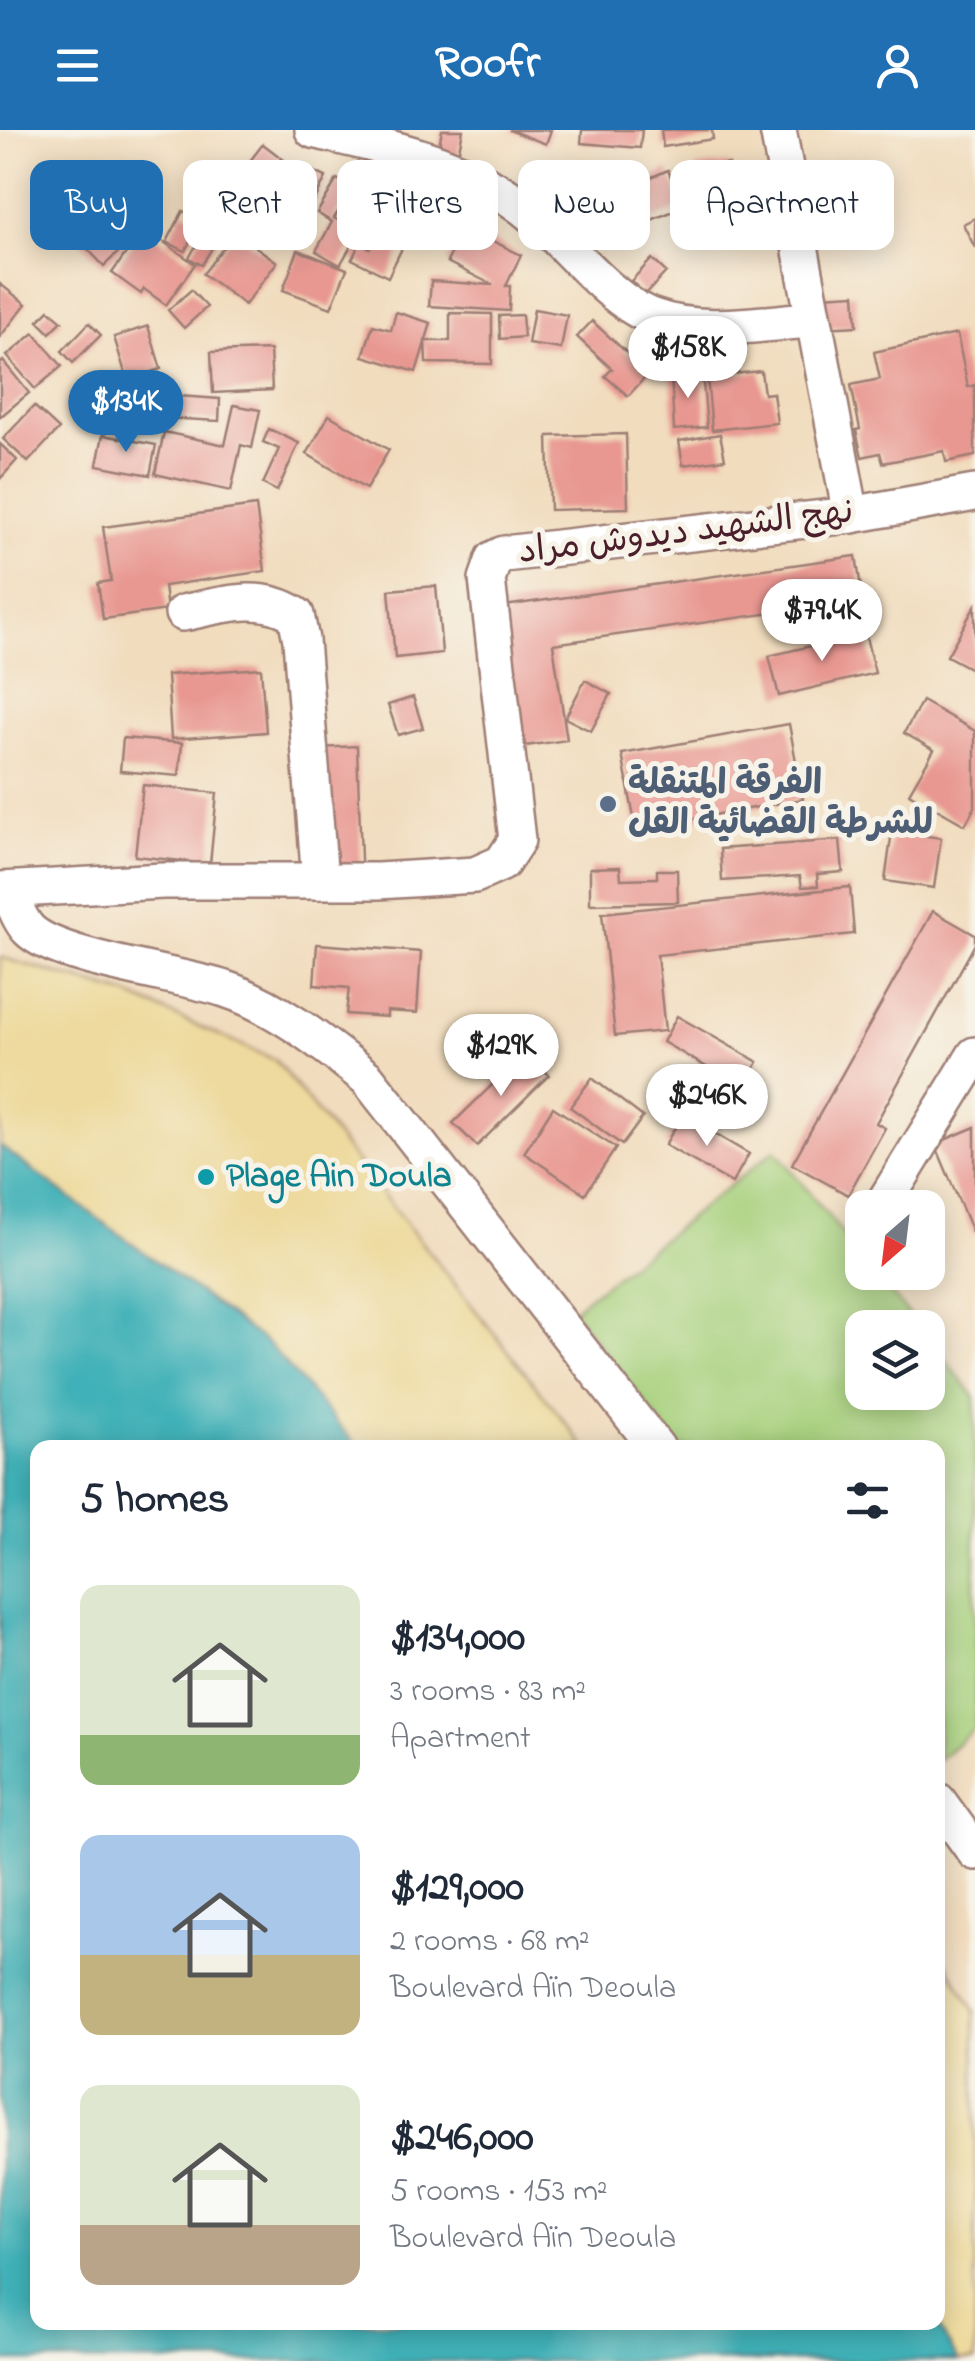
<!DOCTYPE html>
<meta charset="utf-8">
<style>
:root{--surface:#fff;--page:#f6f6f7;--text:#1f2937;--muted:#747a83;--accent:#1f6fb2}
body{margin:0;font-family:"Indie Flower","Playpen Sans Arabic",sans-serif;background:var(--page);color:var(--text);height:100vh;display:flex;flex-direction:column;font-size:38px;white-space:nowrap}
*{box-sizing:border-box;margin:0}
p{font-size:32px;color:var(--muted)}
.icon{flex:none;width:55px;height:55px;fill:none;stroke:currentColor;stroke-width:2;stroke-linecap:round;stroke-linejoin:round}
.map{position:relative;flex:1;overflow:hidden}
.drawer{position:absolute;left:30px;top:1310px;width:915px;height:890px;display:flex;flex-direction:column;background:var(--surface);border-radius:20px;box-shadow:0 5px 25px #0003}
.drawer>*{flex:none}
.top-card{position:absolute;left:30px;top:30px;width:915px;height:90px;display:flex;gap:20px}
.needle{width:65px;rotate:208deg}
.controls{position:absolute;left:845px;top:1060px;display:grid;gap:20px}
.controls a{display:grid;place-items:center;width:100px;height:100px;border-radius:20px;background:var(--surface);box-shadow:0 5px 25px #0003;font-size:50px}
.price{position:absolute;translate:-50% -85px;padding:0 22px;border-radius:35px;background:#fff;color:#222;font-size:32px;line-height:65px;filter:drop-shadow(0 2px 5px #0008)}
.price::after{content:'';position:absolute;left:50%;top:60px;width:30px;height:22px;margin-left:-15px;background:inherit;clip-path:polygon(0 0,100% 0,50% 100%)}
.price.selected{background:var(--accent);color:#fff}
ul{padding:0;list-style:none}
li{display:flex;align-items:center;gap:30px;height:250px;padding:0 50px}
li span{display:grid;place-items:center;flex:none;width:280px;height:200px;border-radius:20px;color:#555}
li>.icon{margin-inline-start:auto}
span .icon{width:120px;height:120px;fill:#fffc;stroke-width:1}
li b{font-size:42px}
h2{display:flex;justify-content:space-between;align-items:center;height:120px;padding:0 50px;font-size:42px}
.chip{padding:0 35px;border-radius:20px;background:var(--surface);box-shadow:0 5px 25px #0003;font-size:35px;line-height:90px}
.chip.selected{background:var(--accent);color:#fff}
header{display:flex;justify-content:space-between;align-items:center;height:130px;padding:0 50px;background:var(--accent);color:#fff;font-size:45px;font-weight:700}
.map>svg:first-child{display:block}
.green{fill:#a6d07c;stroke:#787854;stroke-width:2.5}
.sand{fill:#eeda9e;stroke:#9c7c64;stroke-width:2.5}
.water{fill:#41b1b8;stroke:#466872;stroke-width:2.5}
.building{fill:#e89791}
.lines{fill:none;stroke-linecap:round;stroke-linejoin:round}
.minor-casing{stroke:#9e7e74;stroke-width:40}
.minor{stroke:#fff;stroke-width:35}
.service-dot{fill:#5c6f8a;stroke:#f7f3e8;stroke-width:4}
.culture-dot{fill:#0f9aa8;stroke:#f7f3e8;stroke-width:4}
.labels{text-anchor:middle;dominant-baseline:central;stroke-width:10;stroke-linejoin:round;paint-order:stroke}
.street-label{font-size:35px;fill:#4a1f2b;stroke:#f7f3e8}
.service-label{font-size:35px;font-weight:bold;fill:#4e5e75;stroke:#f7f3e8;text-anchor:start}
.culture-label{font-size:35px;font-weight:bold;fill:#0d838f;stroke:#f7f3e8;text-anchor:start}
</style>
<header><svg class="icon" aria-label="menu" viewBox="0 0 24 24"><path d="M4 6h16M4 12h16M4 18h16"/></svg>Roofr<svg class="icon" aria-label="person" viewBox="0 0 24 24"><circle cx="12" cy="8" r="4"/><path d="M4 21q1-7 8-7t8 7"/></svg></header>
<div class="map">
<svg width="975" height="2231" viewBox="0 0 975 2231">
<rect width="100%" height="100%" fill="#f7f3e8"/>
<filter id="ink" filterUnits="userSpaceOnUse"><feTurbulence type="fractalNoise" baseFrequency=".01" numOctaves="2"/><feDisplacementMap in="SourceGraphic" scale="20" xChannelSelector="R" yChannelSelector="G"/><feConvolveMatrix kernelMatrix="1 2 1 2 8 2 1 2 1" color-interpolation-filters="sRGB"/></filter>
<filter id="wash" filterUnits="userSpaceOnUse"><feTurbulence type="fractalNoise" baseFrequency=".0048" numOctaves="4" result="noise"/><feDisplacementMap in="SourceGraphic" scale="40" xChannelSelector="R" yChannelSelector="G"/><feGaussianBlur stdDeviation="2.25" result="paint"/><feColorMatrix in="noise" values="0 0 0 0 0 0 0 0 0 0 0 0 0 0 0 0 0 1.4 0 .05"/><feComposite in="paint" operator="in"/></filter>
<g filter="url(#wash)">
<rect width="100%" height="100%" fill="#f1dcbd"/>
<polygon class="green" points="775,1020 862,1128 862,1142 874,1143 919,1197 862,1198 862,1262 928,1262 928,1209 975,1267 975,1598 938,1630 938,1318 678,1317 572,1180"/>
<g class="sand">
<polygon points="0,827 126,864 275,930 585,1317 358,1317 268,1214 0,1016"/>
<polygon points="938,1819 975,1881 975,2231 958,2231 936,2193"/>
</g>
<polygon class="water" points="0,1016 268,1214 358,1317 38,1318 38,2192 936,2192 958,2231 0,2231"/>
<g id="blocks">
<g class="building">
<polygon points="442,0 463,0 457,30 437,26"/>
<polygon points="509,0 551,0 546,14"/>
<polygon points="582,0 642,0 640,18 581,13"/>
<polygon points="661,0 712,0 713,9 663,17"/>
<polygon points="263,14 297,40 278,65 243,40"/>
<polygon points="584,30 618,51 597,87 564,65"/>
<polygon points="729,34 736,98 703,101 696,38"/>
<polygon points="300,35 326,47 312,76 286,64"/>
<polygon points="668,40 684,77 649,91 634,55"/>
<polygon points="337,49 364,65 353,84 341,77 334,88 359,102 340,135 316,121 332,92 317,83"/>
<polygon points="253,53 283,70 262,106 232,89"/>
<polygon points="395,66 421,79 388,147 352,129 360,113 370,118"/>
<polygon points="282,78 308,90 296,116 270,103"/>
<polygon points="183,81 201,90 185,121 167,112"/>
<polygon points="975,88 975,118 963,94"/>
<polygon points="102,89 126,115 104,136 80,111"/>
<polygon points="448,89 521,125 506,156 510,156 509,181 429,176 431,151 493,155 447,132 455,116 439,108"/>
<polygon points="209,93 222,101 202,135 189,128"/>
<polygon points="144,98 195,134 166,175 144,159 141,164 112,143"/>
<polygon points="235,102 277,132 245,175 203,144"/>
<polygon points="298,120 347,139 331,178 283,160"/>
<polygon points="652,129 666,142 645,165 631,151"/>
<polygon points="0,154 26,174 0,207"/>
<polygon points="191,160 207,177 184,198 168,180"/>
<polygon points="855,164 857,196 824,198 822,166"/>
<polygon points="534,179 567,185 561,219 528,214"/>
<polygon points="49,180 62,191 50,203 38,191"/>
<polygon points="396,182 431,193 416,242 363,226 373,195 391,200"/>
<polygon points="450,183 492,184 492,234 426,233 425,211 450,211"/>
<polygon points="522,185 524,207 500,209 499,186"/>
<polygon points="592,191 649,243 628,266 605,246 612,239 577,207"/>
<polygon points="89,193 101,205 73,233 62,221"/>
<polygon points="148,196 161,239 127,249 114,207"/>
<polygon points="34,203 62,236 35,259 7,226"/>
<polygon points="957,204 968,257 975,255 975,326 946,332 944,321 883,333 880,323 862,327 856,300 860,299 851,255 880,249 874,222"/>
<polygon points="270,220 272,260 213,263 211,222"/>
<polygon points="3,231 29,263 0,287 0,234"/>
<polygon points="761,241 764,264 773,263 777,293 712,300 707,247"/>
<polygon points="702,242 707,297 674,300 671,244"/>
<polygon points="164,265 220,269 219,291 163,288"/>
<polygon points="234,275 260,280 252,318 241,315 231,361 155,344 164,302 225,315"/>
<polygon points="34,276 59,299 28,332 3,309"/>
<polygon points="329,285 389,320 366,359 307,324"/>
<polygon points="269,299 299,313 277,361 263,354 279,319 263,312"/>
<polygon points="626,304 628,378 550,380 548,306"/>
<polygon points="720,304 725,329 683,335 679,311"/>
<polygon points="103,305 156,315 150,345 97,335"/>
<polygon points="0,314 17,330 0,349"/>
<polygon points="256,376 265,441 164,456 167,480 103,489 98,453 111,451 103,397"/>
<polygon points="856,426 863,470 553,514 567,610 518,617 497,477"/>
<polygon points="436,456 442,523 395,528 389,460"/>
<polygon points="975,476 975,541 947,526"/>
<polygon points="865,503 875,543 779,566 769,526"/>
<polygon points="261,538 266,602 171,609 167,545"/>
<polygon points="585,550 611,564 591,601 565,588"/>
<polygon points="413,567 423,598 398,605 388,575"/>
<polygon points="922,571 975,601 975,677 965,695 909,663 934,620 904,603"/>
<polygon points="789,594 803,669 636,699 622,624"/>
<polygon points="123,608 182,613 179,646 120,641"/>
<polygon points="357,616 362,756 325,757 320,618"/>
<polygon points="143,655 217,663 210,734 135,726"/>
<polygon points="892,701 941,708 934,758 885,751"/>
<polygon points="840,710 843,742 817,744 818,756 802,757 800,746 722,751 720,719"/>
<polygon points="620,737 621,749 657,748 657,740 677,740 678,772 590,774 590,738"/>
<polygon points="850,757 854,804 657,825 665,901 615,906 602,783"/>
<polygon points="933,781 975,805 975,814 876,993 885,998 848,1065 792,1034"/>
<polygon points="317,814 421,822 417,883 387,881 387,887 346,884 349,858 314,855"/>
<polygon points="677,886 758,932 743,958 663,912"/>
<polygon points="526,922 549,945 477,1016 453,993"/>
<polygon points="592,948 643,987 622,1015 570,977"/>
<polygon points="553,977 616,1018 585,1064 524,1023"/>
<polygon points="682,985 749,1024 732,1053 665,1015"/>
<polygon points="975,997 975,1109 935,1014"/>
</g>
</g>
</g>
<g filter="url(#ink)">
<use href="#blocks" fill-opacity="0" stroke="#9e7e74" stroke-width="2.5"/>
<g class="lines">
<defs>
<g id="minor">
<path d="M 313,0 C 391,18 475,34 537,89 C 569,117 613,173 653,187 C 701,205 762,193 812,190"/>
<polyline points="778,0 851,385"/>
<path d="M 183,483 C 222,475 261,462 296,485 L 301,510 L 320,751"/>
<polyline points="0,760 163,751 378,751 475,745 502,733 517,710 487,449 494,429 504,424 851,385 975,363"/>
<path d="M 7,760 C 14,772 19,790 29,800 C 58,829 180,844 225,859 C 277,876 325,915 367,948 L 657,1318"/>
<polyline points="881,1078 975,925"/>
<polyline points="938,1671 975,1722"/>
</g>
</defs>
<use href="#minor" class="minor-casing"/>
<use href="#minor" class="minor"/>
</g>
</g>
<circle class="service-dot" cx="608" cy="674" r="10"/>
<circle class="culture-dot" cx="206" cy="1047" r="10"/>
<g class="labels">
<g class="street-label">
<text transform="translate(686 403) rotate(-7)">نهج الشهيد ديدوش مراد</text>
</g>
<g class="service-label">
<text x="628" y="654">الفرقة المتنقلة<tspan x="628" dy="40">للشرطة القضائية القل</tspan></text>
</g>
<g class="culture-label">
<text x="226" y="1047">Plage Ain Doula</text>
</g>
</g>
</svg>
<div class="controls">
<a><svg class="needle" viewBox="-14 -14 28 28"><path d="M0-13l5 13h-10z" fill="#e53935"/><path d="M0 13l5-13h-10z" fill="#747a83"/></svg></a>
<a><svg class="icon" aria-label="layers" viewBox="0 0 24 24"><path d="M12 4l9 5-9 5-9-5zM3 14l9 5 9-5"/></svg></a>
</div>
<b class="price" style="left:688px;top:271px">$158K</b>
<b class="price selected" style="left:126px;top:325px">$134K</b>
<b class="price" style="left:822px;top:534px">$79.4K</b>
<b class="price" style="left:501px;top:969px">$129K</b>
<b class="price" style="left:707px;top:1019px">$246K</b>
<div class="top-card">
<a class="chip selected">Buy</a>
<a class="chip">Rent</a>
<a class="chip">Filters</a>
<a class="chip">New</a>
<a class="chip">Apartment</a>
</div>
<section class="drawer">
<h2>5 homes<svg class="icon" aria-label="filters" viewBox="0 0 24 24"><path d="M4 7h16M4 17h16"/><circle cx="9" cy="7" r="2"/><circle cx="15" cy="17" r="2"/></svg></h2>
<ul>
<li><span style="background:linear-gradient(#dfe7d0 75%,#8fb573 0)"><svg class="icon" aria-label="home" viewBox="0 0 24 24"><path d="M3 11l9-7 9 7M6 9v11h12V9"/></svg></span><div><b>$134,000</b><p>3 rooms · 83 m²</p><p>Apartment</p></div></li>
<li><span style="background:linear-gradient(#a9c7e8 60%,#c2b280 0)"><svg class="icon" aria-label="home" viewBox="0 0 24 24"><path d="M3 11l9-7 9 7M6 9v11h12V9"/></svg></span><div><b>$129,000</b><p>2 rooms · 68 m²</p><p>Boulevard Aïn Deoula</p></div></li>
<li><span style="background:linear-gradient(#dfe7d0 70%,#b9a48a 0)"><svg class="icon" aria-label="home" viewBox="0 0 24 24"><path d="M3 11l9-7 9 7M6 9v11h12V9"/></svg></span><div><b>$246,000</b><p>5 rooms · 153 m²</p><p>Boulevard Aïn Deoula</p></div></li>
</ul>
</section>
</div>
